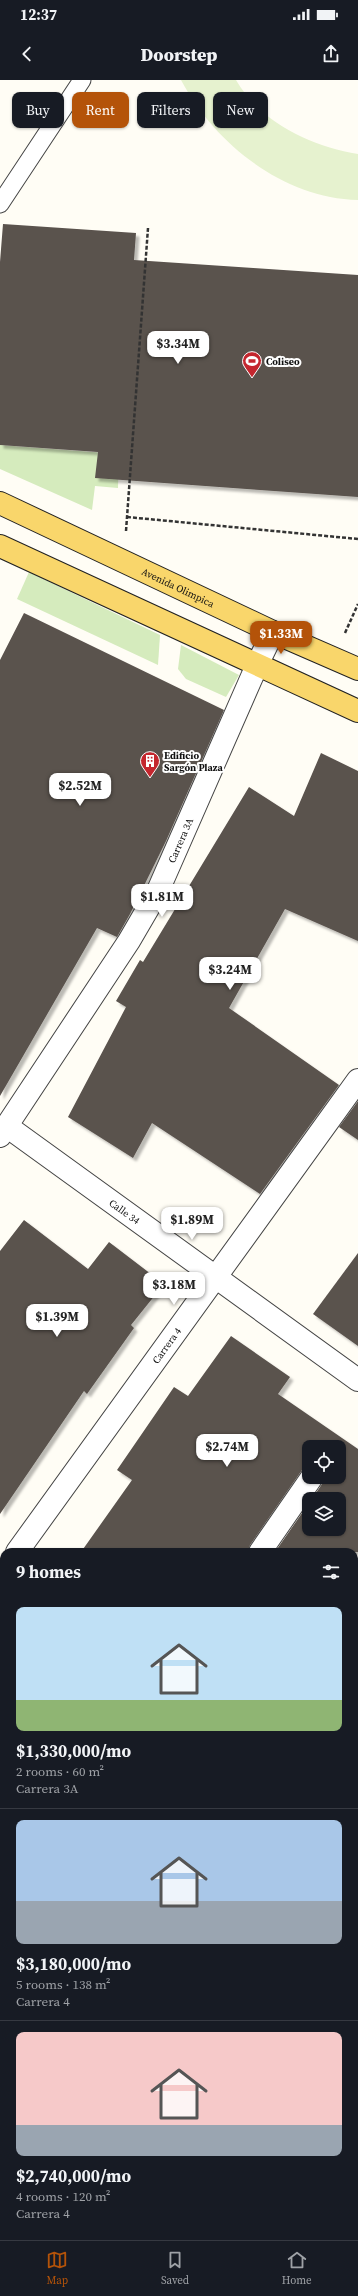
<!DOCTYPE html>
<meta charset="utf-8">
<style>
:root{--surface:#171b24;--page:#20242c;--text:#f1f3f6;--muted:#9ea1a6;--line:#363941;--accent:#b45309}
body{margin:0;font-family:"Source Serif 4",serif;background:var(--page);color:var(--text);height:100vh;display:flex;flex-direction:column;font-size:15px;white-space:nowrap}
*{box-sizing:border-box;margin:0}
p{font-size:13px;color:var(--muted)}
.icon{flex:none;width:22px;height:22px;fill:none;stroke:currentColor;stroke-width:2;stroke-linecap:round;stroke-linejoin:round}
.map{position:relative;flex:1;overflow:hidden}
.side{position:absolute;left:0px;top:1468px;width:358px;height:692px;display:flex;flex-direction:column;background:var(--surface);border-radius:12px 12px 0 0;box-shadow:0 1px 3px #0004}
.side>*{flex:none}
.banner{position:absolute;left:12px;top:12px;width:334px;height:36px;display:flex;gap:8px}
.fabs{position:absolute;left:302px;top:1360px;display:grid;gap:8px}
.fabs a{display:grid;place-items:center;width:44px;height:44px;border-radius:8px;background:var(--surface);box-shadow:0 1px 3px #0004;font-size:20px}
.price{position:absolute;translate:-50% -34px;padding:0 9px;border-radius:8px;background:#fff;color:#222;font-size:13px;line-height:26px;filter:drop-shadow(0 1px 2px #0008)}
.price::after{content:'';position:absolute;left:50%;top:24px;width:12px;height:9px;margin-left:-6px;background:inherit;clip-path:polygon(0 0,100% 0,50% 100%)}
.price.current{background:var(--accent);color:#fff}
ul{padding:0;list-style:none}
li{display:grid;align-content:center;gap:8px;height:212px;padding:0 16px}
li+li{border-top:1px solid var(--line)}
li span{display:grid;place-items:center;height:124px;border-radius:8px;color:#555}
li>.icon{margin-inline-start:auto}
span .icon{width:72px;height:72px;fill:#fffc;stroke-width:1}
li b{font-size:17px}
h2{display:flex;justify-content:space-between;align-items:center;height:48px;padding:0 16px;font-size:17px}
.chip{padding:0 14px;border-radius:8px;background:var(--surface);box-shadow:0 1px 3px #0004;font-size:14px;line-height:36px}
.chip.current{background:var(--accent);color:#fff}
.status{display:flex;justify-content:space-between;align-items:center;height:28px;padding:0 20px;background:var(--surface);direction:ltr}
.status svg{height:11px;fill:currentColor}
header{display:flex;justify-content:space-between;align-items:center;height:52px;padding:0 16px;background:var(--surface);font-size:18px;font-weight:800}
.tab-bar{display:flex;justify-content:space-around;align-items:center;height:56px;border-top:1px solid var(--line);background:var(--surface);font-size:11px;color:var(--muted)}
.tab-bar a{display:grid;justify-items:center;gap:2px}
.tab-bar .current{color:var(--accent)}
.map>svg:first-child{display:block}
.green{fill:#d5ebbd}
.pitch{fill:#e6f2cf}
.building{fill:#5a524d;filter:url(#shadow)}
.lines{fill:none;stroke-linecap:round;stroke-linejoin:round}
.service-casing{stroke:#444;stroke-width:19}
.minor-casing{stroke:#444;stroke-width:24}
.primary-casing{stroke:#222;stroke-width:24}
.path{stroke:#333;stroke-width:2.5;stroke-dasharray:4 2;stroke-linecap:butt}
.service{stroke:#fff;stroke-width:17}
.minor{stroke:#fff;stroke-width:22}
.primary{stroke:#f9d66b;stroke-width:22}
.labels{text-anchor:middle;dominant-baseline:central;stroke-width:4;stroke-linejoin:round;paint-order:stroke}
.poi-label{font-size:10px;font-weight:bold;fill:#111;stroke:#fff;text-anchor:start}
.street-label{font-size:10px;fill:#111;stroke:#fff}
</style>
<div class="status"><b>12:37</b><svg viewBox="0 0 49 12"><path d="M0 12V9h3v3zM5 12V6h3v6zM10 12V3h3v9zM15 12V0h3v12zM26 1h20v11H26zM47 4h2v5h-2z"/></svg></div>
<header><svg class="icon" aria-label="back" viewBox="0 0 24 24"><path d="M15 5l-7 7 7 7"/></svg>Doorstep<svg class="icon" aria-label="share" viewBox="0 0 24 24"><path d="M12 15V3M7 8l5-5 5 5M5 13v7h14v-7"/></svg></header>
<div class="map">
<svg width="358" height="2160" viewBox="0 0 358 2160">
<defs>
<filter id="shadow"><feDropShadow dx="3.5" dy="3.5" stdDeviation="1" flood-color="#0004"/></filter>
</defs>
<rect width="100%" height="100%" fill="#fffdf5"/>
<g class="green">
<polygon points="0,365 119,374 118,408 95,406 92,430 0,389"/>
<polygon points="29,492 160,555 158,585 17,519"/>
<polygon points="181,565 239,595 226,617 186,599 178,589"/>
<polygon points="355,1770 358,1772 358,1852 354,1852"/>
</g>
<path class="pitch" d="M 181,0 L 236,0 C 261,43 311,66 358,74 L 358,120 C 283,118 215,64 181,0 Z"/>
<g class="building">
<polygon points="3,144 136,153 134,180 358,195 358,417 95,398 98,372 0,365 0,182"/>
<polygon points="24,533 224,630 166,761 130,834 117,857 97,848 0,1016 0,580"/>
<polygon points="321,673 358,691 358,861 285,829 229,928 339,1005 260,1114 152,1043 133,1078 68,1037 126,927 116,921 140,880 143,882 249,707 294,736"/>
<polygon points="358,1021 358,1060 339,1047"/>
<polygon points="24,1140 88,1189 109,1162 164,1204 131,1245 134,1248 87,1314 84,1311 0,1434 0,1171"/>
<polygon points="358,1173 358,1266 313,1234"/>
<polygon points="231,1256 290,1297 278,1314 358,1369 358,1472 275,1472 309,1423 309,1449 339,1449 339,1419 312,1419 322,1404 324,1397 339,1397 339,1367 309,1367 309,1385 302,1390 250,1465 248,1472 81,1472 132,1400 117,1390 174,1307 188,1316"/>
</g>
<g class="lines">
<defs>
<polyline id="service" points="0,124 82,0"/>
<g id="minor">
<path id="s1" d="M 8,1047 L 358,1300"/>
<path id="s2" d="M 0,1056 L 129,861 L 157,813 L 258,583 L 273,552"/>
<path id="s3" d="M 17,1472 L 358,1000"/>
<polyline points="260,1472 312,1397"/>
<polyline points="0,1496 4,1490"/>
<polyline points="354,1691 358,1686"/>
<polyline points="354,1751 358,1754"/>
<polyline points="0,1859 4,1853"/>
<polyline points="354,2024 358,2019"/>
<polyline points="0,2122 4,2125"/>
<polyline points="50,2156 55,2160"/>
</g>
<g id="primary">
<path id="s4" d="M 0,423 L 273,552 L 358,589"/>
<polyline points="0,466 358,631"/>
</g>
</defs>
<use href="#service" class="service-casing"/>
<use href="#minor" class="minor-casing"/>
<use href="#primary" class="primary-casing"/>
<g class="path">
<polyline points="127,437 358,459"/>
<polyline points="126,451 148,148"/>
<polyline points="345,553 358,524"/>
</g>
<use href="#service" class="service"/>
<use href="#minor" class="minor"/>
<use href="#primary" class="primary"/>
</g>
<defs>
<symbol id="stadium-pin" viewBox="-11 -11 22 30"><path d="M0 17L-7.5 6A9.5 9.5 0 1 1 7.5 6Z" fill="#c4262e" stroke="#fff"/><path d="M0-5a6.5 5 0 1 0 0 10a6.5 5 0 1 0 0-10ZM-3.5-1.8h7v3.6h-7Z" fill="#fff"/></symbol>
<symbol id="building-pin" viewBox="-11 -11 22 30"><path d="M0 17L-7.5 6A9.5 9.5 0 1 1 7.5 6Z" fill="#c4262e" stroke="#fff"/><path d="M-4-6H4V6H1V3H-1V6H-4ZM-2.5-4.3h1.7v1.8h-1.7ZM.8-4.3h1.7v1.8H.8ZM-2.5-1h1.7V.8h-1.7ZM.8-1h1.7V.8H.8Z" fill="#fff"/></symbol>
</defs>
<g fill-rule="evenodd">
<use href="#stadium-pin" x="241" y="270" width="22" height="30"/>
<use href="#building-pin" x="139" y="670" width="22" height="30"/>
</g>
<g class="labels">
<g class="poi-label">
<text x="266" y="281">Coliseo</text>
<text x="164" y="675">Edificio<tspan x="164" dy="12">Sargón Plaza</tspan></text>
</g>
<g class="street-label">
<text stroke="none"><textPath href="#s4" startOffset="197">Avenida Olimpica</textPath></text>
<text stroke="none"><textPath href="#s2" startOffset="347">Carrera 3A</textPath></text>
<text stroke="none"><textPath href="#s1" startOffset="144">Calle 34</textPath></text>
<text stroke="none"><textPath href="#s3" startOffset="255">Carrera 4</textPath></text>
</g>
</g>
</svg>
<div class="fabs">
<a><svg class="icon" aria-label="locate" viewBox="0 0 24 24"><circle cx="12" cy="12" r="6"/><path d="M12 2v4M12 18v4M2 12h4M18 12h4"/></svg></a>
<a><svg class="icon" aria-label="layers" viewBox="0 0 24 24"><path d="M12 4l9 5-9 5-9-5zM3 14l9 5 9-5"/></svg></a>
</div>
<b class="price" style="left:178px;top:285px">$3.34M</b>
<b class="price current" style="left:281px;top:575px">$1.33M</b>
<b class="price" style="left:80px;top:727px">$2.52M</b>
<b class="price" style="left:162px;top:838px">$1.81M</b>
<b class="price" style="left:230px;top:911px">$3.24M</b>
<b class="price" style="left:192px;top:1161px">$1.89M</b>
<b class="price" style="left:174px;top:1226px">$3.18M</b>
<b class="price" style="left:57px;top:1258px">$1.39M</b>
<b class="price" style="left:227px;top:1388px">$2.74M</b>
<div class="banner">
<a class="chip">Buy</a>
<a class="chip current">Rent</a>
<a class="chip">Filters</a>
<a class="chip">New</a>
</div>
<section class="side">
<h2>9 homes<svg class="icon" aria-label="filters" viewBox="0 0 24 24"><path d="M4 7h16M4 17h16"/><circle cx="9" cy="7" r="2"/><circle cx="15" cy="17" r="2"/></svg></h2>
<ul>
<li><span style="background:linear-gradient(#bfe0f5 75%,#8fb573 0)"><svg class="icon" aria-label="home" viewBox="0 0 24 24"><path d="M3 11l9-7 9 7M6 9v11h12V9"/></svg></span><div><b>$1,330,000/mo</b><p>2 rooms · 60 m²</p><p>Carrera 3A</p></div></li>
<li><span style="background:linear-gradient(#a9c7e8 65%,#9aa5b1 0)"><svg class="icon" aria-label="home" viewBox="0 0 24 24"><path d="M3 11l9-7 9 7M6 9v11h12V9"/></svg></span><div><b>$3,180,000/mo</b><p>5 rooms · 138 m²</p><p>Carrera 4</p></div></li>
<li><span style="background:linear-gradient(#f6c9c9 75%,#9aa5b1 0)"><svg class="icon" aria-label="home" viewBox="0 0 24 24"><path d="M3 11l9-7 9 7M6 9v11h12V9"/></svg></span><div><b>$2,740,000/mo</b><p>4 rooms · 120 m²</p><p>Carrera 4</p></div></li>
</ul>
</section>
</div>
<nav class="tab-bar">
<a class="current"><svg class="icon" aria-label="map" viewBox="0 0 24 24"><path d="M3 6l6-2 6 2 6-2v14l-6 2-6-2-6 2zM9 4v14M15 6v14"/></svg>Map</a>
<a><svg class="icon" aria-label="saved" viewBox="0 0 24 24"><path d="M7 4h10v16l-5-4-5 4z"/></svg>Saved</a>
<a><svg class="icon" aria-label="home" viewBox="0 0 24 24"><path d="M3 11l9-7 9 7M6 9v11h12V9"/></svg>Home</a>
</nav>
